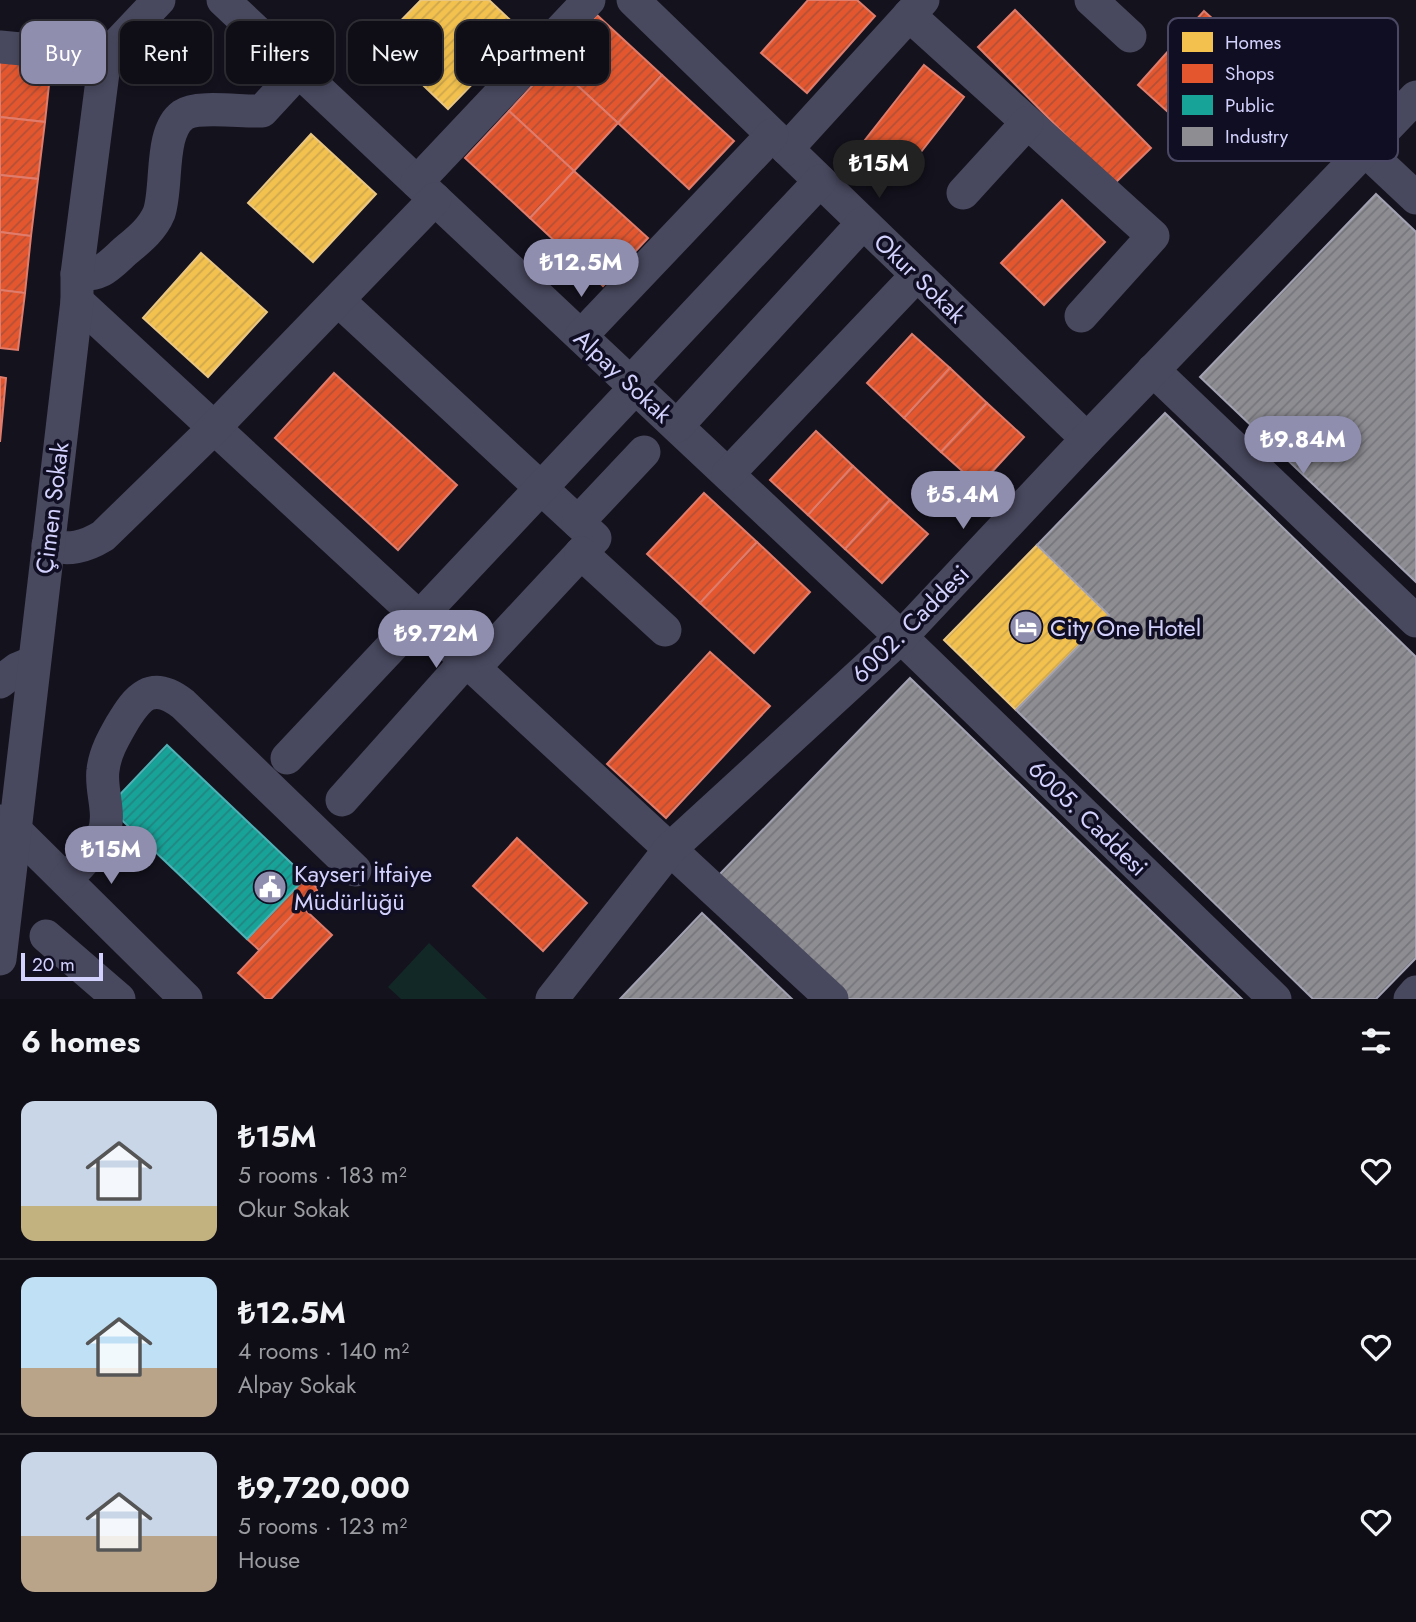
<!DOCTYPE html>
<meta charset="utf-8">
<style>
:root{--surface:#0f0e16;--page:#1d1c23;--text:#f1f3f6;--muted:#9b9ca1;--line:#2f2e35;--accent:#908eaf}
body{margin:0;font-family:Jost,sans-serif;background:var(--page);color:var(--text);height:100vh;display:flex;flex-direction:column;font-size:26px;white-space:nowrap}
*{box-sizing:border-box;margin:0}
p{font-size:23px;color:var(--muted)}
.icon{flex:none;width:38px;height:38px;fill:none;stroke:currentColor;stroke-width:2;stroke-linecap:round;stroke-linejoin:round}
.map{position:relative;height:999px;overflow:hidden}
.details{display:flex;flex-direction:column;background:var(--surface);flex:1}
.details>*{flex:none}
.banner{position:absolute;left:21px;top:21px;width:700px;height:63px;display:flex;gap:14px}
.scale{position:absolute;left:21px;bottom:18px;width:82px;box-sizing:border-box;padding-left:7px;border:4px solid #d3d1fd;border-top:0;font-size:19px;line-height:24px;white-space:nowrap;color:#d3d1fd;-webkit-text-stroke:5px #100e22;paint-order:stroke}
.price{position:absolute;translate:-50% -60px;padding:0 16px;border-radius:24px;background:var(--accent);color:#fff;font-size:23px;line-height:46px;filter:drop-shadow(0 2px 4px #0008)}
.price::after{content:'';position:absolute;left:50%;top:42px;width:21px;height:16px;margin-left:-10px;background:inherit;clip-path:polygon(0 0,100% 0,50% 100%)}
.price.selected{background:#222;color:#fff}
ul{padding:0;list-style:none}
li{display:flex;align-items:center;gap:21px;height:175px;padding:0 21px}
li+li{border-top:2px solid var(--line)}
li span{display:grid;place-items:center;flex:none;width:196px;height:140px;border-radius:14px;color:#555}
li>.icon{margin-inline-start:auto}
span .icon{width:84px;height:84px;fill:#fffc;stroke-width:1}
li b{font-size:30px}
h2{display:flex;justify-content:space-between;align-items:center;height:84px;padding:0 21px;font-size:30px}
.tag{padding:0 24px;border-radius:14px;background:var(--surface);box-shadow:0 4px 10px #0003,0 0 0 2px var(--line);font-size:24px;line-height:63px}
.tag.selected{background:var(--accent);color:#fff}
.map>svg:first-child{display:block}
.pitch{fill:#122827}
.homes{fill:url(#homes-hatch);stroke:#e9c682;stroke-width:2}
.shops{fill:url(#shops-hatch);stroke:#df7c6c;stroke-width:2}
.public{fill:url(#public-hatch);stroke:#4fb1b6;stroke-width:2}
.industry{fill:url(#industry-hatch);stroke:#a2a1b2;stroke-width:2}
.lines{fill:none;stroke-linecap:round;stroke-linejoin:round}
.minor{stroke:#48485e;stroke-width:33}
.labels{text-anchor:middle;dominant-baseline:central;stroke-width:7;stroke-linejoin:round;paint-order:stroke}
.street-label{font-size:24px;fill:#d3d1fd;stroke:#100e22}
.poi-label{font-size:24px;fill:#d3d1fd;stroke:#100e22;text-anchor:start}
.key{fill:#100e22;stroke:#4a4864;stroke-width:2}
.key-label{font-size:19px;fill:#d3d1fd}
</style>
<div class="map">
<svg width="1416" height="999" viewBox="0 0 1416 999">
<defs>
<pattern id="homes-hatch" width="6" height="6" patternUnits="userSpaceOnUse" patternTransform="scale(1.75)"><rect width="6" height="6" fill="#f2c14e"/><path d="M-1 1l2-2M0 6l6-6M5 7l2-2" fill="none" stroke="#cea74e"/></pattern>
<pattern id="shops-hatch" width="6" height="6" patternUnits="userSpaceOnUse" patternTransform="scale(1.75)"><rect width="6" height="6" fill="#e4572e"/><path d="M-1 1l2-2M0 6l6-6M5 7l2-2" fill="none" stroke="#b25037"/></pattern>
<pattern id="public-hatch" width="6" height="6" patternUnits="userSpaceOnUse" patternTransform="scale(1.75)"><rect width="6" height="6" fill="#17a398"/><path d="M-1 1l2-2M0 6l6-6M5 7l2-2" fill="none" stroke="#238581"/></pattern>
<pattern id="industry-hatch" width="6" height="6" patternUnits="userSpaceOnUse" patternTransform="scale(1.75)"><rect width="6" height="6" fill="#8d8d92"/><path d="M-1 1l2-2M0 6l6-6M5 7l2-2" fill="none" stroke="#76767d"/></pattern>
</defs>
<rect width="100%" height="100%" fill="#14121d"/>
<polygon class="pitch" points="429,943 487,999 401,999 388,987"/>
<g class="homes">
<polygon points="421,0 489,0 523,32 448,109 379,43"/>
<polygon points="311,134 376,194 313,262 248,203"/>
<polygon points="201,253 267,312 208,377 143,318"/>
<polygon points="1037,545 1109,615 1016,710 944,640"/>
</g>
<g class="shops">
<polygon points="808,0 857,0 875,16 807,93 761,53"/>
<polygon points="1015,10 1151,148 1114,184 978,47"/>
<polygon points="1204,11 1244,47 1178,121 1138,85"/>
<polygon points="597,15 662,75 618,123 553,63"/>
<polygon points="0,59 51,66 45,122 0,117"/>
<polygon points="553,63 618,123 574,171 509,111"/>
<polygon points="924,65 964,97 902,176 861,145"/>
<polygon points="662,75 734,141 689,189 618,123"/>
<polygon points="509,111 574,171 530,218 465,158"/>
<polygon points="0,117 45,122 38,179 0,175"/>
<polygon points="574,171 648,238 603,286 530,218"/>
<polygon points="0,175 38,179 31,236 0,232"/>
<polygon points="1062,200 1105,242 1044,305 1001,263"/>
<polygon points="0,232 31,236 25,293 0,290"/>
<polygon points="0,290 25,293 18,350 0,348"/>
<polygon points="912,334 950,368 904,418 867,383"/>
<polygon points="950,368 987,403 941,452 904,418"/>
<polygon points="334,373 457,485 398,550 275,438"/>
<polygon points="0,377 6,378 0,442"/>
<polygon points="987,403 1024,437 979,486 941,452"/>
<polygon points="816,431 853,466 808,515 770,480"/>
<polygon points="853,466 890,500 845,549 808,515"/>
<polygon points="704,493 757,542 700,603 647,554"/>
<polygon points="890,500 928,534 882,583 845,549"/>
<polygon points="757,542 810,592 754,653 700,603"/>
<polygon points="710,652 770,706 666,818 607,764"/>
<polygon points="517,838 587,903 543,951 473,886"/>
<polygon points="306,877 318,889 259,950 247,939"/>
<polygon points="301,906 332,935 271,999 266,999 238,973"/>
</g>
<polygon class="public" points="167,745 306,877 247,939 108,807"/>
<g class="industry">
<polygon points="1376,194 1416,232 1416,582 1200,377"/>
<polygon points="1165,413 1416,657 1416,958 1376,999 1313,999 1016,710 1109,615 1037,545"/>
<polygon points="910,678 1242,999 841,999 716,878"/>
<polygon points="702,913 792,999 620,999"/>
</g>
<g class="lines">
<g class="minor">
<polyline points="223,0 901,637 1275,999"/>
<polyline points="633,0 1087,439"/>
<polyline points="1091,0 1130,36"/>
<polyline points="909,15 1153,236 1081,316"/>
<polyline points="0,47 105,57"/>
<polyline points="105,57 159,0"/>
<polyline points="787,149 923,0"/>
<polyline points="1365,150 1416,198"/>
<polyline points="417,182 589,0"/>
<polyline points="963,193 1027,123"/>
<path d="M 77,274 C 100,276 107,268 123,253 C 137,241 152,230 159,213 C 168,187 159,132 183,115 C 197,105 242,112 262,111 L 299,71"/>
<polyline points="338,300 595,538 474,668"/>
<polyline points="77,301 832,999"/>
<polyline points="581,336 772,135"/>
<polyline points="1153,370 1416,621"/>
<polyline points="630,383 820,181"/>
<polyline points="677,426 863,223"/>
<polyline points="728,474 917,275"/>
<polyline points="578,522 644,452"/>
<path d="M 48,545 C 69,551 85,547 103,536 L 214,428 L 435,199"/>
<polyline points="581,553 665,630"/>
<polyline points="0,682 17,669 34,662"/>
<polyline points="287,758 636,387"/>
<polyline points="342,800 466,661"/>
<polyline points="1,821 14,829 186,999"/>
<path d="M 66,880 C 78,866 96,850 103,834 C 112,815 100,790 103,770 C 105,753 113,739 121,725 C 137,698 151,679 183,704 L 355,870"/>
<polyline points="46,936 119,999"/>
<polyline points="0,959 77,301 77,274 105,57"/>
<polyline points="552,999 670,849 901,637 1087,439 1416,97"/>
<polyline points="1410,999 1416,992"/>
</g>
</g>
<defs>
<symbol id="hotel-disc" viewBox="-11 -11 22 22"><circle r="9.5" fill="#908eaf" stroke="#100e22"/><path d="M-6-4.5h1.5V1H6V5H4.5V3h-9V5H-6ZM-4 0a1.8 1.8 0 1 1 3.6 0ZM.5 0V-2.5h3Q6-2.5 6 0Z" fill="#fff"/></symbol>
<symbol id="civic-disc" viewBox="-11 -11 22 22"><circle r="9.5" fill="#908eaf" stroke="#100e22"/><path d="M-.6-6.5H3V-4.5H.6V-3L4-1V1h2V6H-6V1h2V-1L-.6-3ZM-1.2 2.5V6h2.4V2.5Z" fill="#fff"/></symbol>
</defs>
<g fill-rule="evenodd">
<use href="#hotel-disc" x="1007" y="608" width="38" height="38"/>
<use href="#civic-disc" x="251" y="868" width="38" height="38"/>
</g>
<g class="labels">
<g class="street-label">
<text transform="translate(920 278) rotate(44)">Okur Sokak</text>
<text transform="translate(623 376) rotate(43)">Alpay Sokak</text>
<text transform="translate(52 508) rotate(-83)">Çimen Sokak</text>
<text transform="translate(910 624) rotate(-45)">6002. Caddesi</text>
<text transform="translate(1088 818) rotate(44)">6005. Caddesi</text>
</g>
<g class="poi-label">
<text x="1050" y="627">City One Hotel</text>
<text x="294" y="873">Kayseri İtfaiye<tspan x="294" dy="28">Müdürlüğü</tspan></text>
</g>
</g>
<rect x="1168" y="18" width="230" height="143" rx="10" class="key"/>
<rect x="1182" y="32" width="31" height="20" fill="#f2c14e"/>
<rect x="1182" y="64" width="31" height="19" fill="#e4572e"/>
<rect x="1182" y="95" width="31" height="20" fill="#17a398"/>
<rect x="1182" y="127" width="31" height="19" fill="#8d8d92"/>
<g class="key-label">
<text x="1225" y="49">Homes</text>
<text x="1225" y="80">Shops</text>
<text x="1225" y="112">Public</text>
<text x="1225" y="143">Industry</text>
</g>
</svg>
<div class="scale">20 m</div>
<b class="price selected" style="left:879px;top:200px">₺15M</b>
<b class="price" style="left:581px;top:299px">₺12.5M</b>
<b class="price" style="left:1303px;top:476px">₺9.84M</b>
<b class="price" style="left:963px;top:531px">₺5.4M</b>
<b class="price" style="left:436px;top:670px">₺9.72M</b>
<b class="price" style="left:111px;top:886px">₺15M</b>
<div class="banner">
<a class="tag selected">Buy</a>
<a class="tag">Rent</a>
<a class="tag">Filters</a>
<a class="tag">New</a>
<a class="tag">Apartment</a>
</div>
</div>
<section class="details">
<h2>6 homes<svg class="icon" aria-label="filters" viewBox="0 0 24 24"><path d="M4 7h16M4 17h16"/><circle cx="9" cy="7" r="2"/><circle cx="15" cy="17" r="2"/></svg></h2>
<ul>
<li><span style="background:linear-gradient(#c9d6e8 75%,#c2b280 0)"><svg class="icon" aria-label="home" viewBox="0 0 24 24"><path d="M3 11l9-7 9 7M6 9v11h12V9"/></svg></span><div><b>₺15M</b><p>5 rooms · 183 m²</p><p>Okur Sokak</p></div><svg class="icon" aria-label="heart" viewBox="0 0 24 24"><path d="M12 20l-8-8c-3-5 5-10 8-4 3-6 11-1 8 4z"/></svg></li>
<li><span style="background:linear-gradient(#bfe0f5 65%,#b9a48a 0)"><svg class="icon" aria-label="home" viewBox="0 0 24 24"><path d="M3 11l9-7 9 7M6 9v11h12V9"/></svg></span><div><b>₺12.5M</b><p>4 rooms · 140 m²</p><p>Alpay Sokak</p></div><svg class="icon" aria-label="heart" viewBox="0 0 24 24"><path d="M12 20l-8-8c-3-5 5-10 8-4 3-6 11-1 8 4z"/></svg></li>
<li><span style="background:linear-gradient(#c9d6e8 60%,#b9a48a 0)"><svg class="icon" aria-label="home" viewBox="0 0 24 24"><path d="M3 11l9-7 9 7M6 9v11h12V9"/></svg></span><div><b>₺9,720,000</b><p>5 rooms · 123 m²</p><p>House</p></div><svg class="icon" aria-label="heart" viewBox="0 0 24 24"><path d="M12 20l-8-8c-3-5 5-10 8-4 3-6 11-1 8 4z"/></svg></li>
</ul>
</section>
